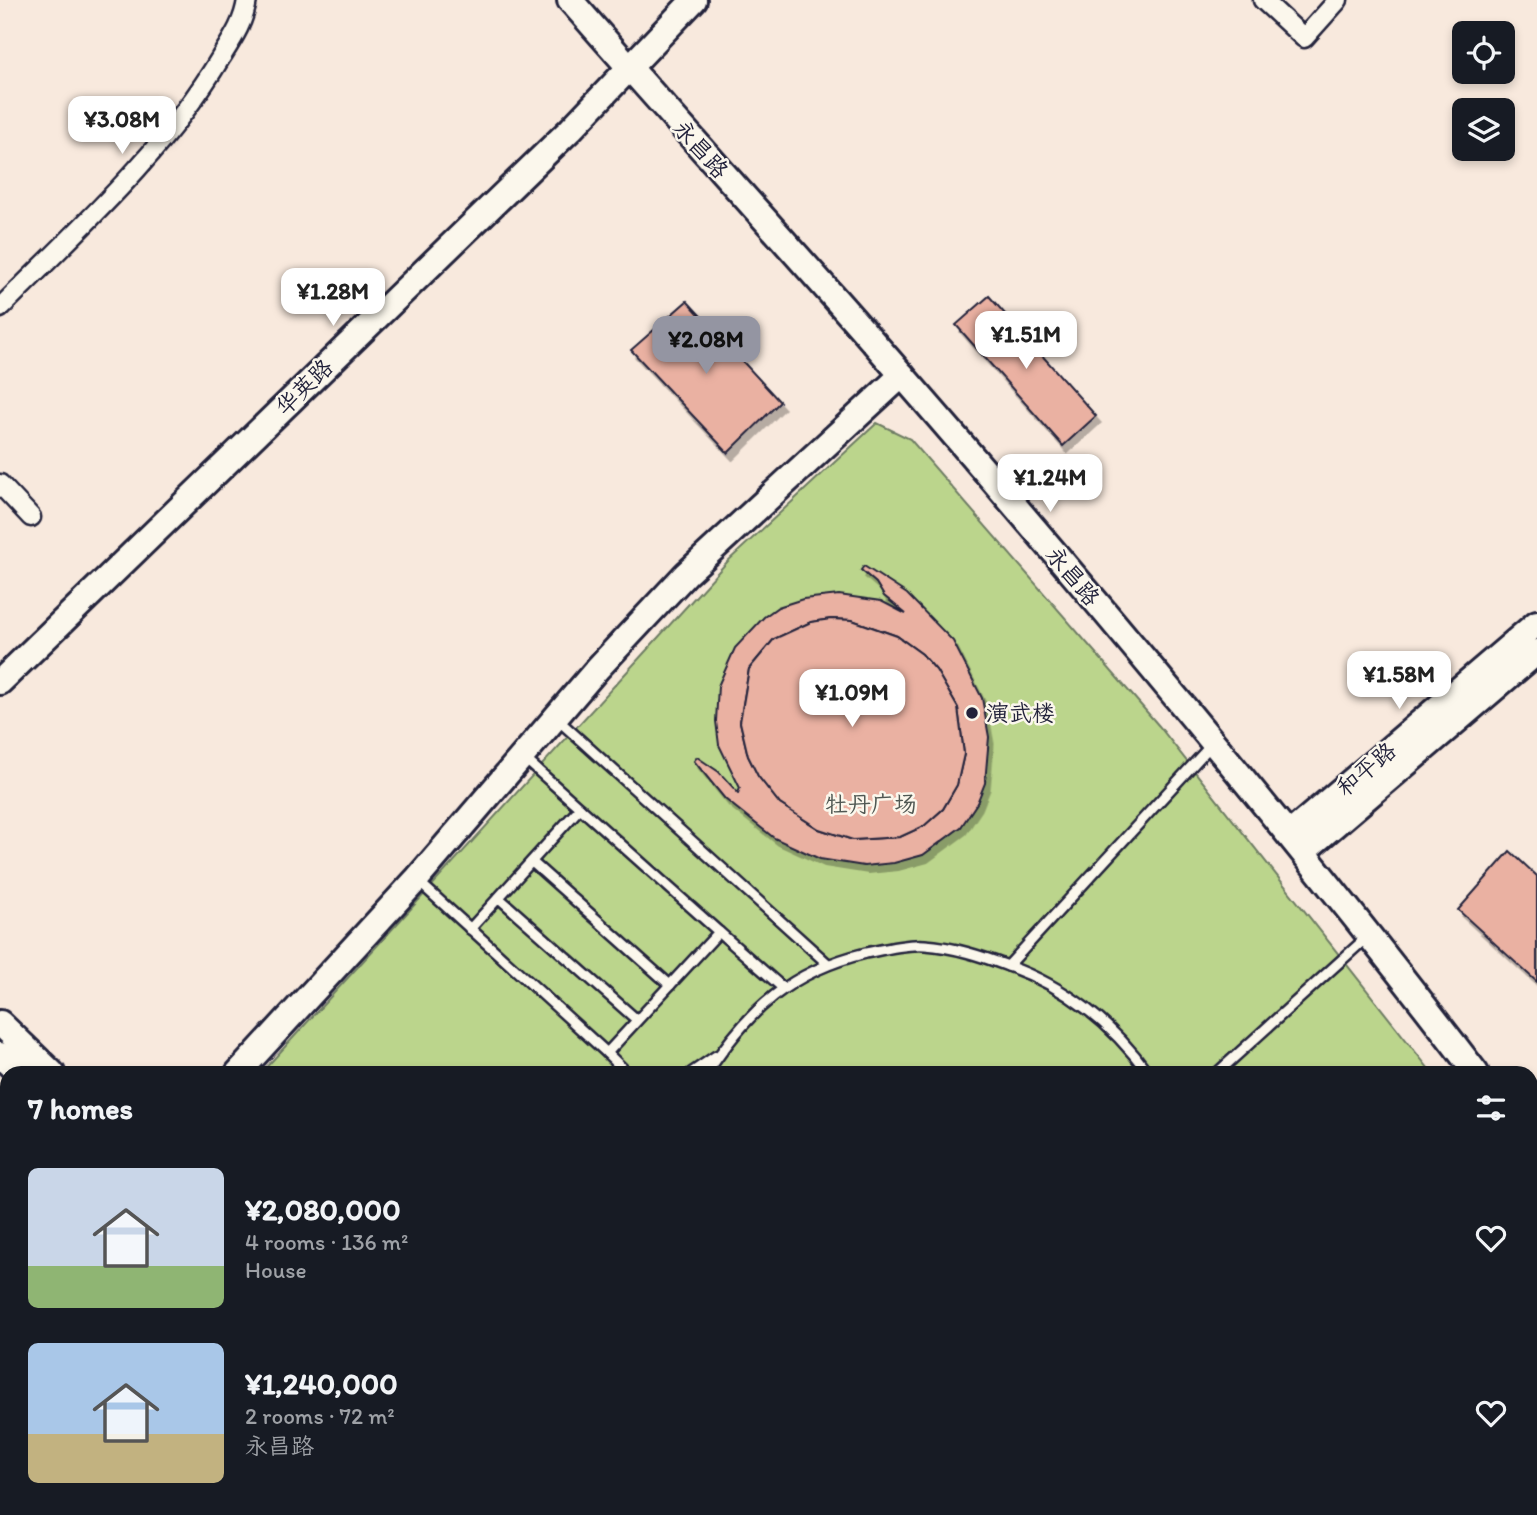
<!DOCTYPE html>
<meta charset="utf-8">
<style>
:root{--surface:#171b24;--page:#242831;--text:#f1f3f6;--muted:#9ea1a6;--accent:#9495a2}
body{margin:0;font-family:Itim,"LXGW WenKai TC",sans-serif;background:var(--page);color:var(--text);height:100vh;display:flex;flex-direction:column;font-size:26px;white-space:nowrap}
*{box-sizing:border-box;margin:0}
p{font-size:23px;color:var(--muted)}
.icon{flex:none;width:38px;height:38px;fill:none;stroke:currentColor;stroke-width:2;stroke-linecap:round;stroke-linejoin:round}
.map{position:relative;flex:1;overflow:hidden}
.drawer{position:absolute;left:0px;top:1066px;width:1538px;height:450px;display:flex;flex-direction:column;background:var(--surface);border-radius:21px 21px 0 0;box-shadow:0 4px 10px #0003}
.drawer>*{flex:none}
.buttons{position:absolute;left:1452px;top:21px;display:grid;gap:14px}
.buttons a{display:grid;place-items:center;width:63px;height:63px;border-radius:10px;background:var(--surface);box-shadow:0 4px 10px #0003;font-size:35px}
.price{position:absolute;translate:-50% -60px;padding:0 16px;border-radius:14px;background:#fff;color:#222;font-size:23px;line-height:46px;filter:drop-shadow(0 2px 4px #0008)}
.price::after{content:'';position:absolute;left:50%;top:42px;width:21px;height:16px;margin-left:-10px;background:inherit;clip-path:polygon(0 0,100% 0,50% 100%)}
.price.active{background:var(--accent);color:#111}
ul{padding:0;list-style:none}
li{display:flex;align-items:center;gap:21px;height:175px;padding:0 28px}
li span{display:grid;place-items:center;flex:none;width:196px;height:140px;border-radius:10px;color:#555}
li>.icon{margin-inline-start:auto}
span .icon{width:84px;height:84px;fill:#fffc;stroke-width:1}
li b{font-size:30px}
h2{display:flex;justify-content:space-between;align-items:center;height:84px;padding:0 28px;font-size:30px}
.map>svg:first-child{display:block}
.green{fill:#bbd58c;stroke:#6e7c64;stroke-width:2}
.building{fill:#eab1a2;stroke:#22223b;stroke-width:2;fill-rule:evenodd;filter:url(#shadow)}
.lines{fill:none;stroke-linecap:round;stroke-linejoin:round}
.lane-casing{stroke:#22223b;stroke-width:14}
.street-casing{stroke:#22223b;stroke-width:23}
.secondary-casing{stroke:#22223b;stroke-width:30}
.lane{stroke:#fbf7ec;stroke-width:9}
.street{stroke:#fbf7ec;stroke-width:18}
.secondary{stroke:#fbf7ec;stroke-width:24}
.poi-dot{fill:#22223b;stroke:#fbf7ec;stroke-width:2.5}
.labels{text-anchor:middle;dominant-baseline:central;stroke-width:5;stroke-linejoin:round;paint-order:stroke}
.street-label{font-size:23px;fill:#22223b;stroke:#fbf7ec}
.poi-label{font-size:23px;fill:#22223b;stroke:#fbf7ec;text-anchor:start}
.park-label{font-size:23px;fill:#505853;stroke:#fbf7ec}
</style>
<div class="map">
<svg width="1537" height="1515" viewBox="0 0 1537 1515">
<defs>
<filter id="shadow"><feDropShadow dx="4.5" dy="7" stdDeviation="0" flood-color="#0004"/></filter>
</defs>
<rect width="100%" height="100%" fill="#f8e9dd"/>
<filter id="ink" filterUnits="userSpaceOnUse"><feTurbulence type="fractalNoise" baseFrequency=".0143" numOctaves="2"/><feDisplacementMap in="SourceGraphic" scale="14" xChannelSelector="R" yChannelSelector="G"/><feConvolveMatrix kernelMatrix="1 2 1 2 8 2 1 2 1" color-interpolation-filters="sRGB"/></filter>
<g filter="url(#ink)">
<g class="green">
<polygon points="877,423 910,439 1159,726 1432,1073 261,1073 728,561"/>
<polygon points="1531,1198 1537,1206 1537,1377 1531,1378"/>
<polygon points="1537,1435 1537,1515 1043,1515 1083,1508 1531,1508 1531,1436"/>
<polygon points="574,1509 573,1509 718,1509 670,1515 581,1515"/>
</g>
<g class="building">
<polygon points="989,296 1096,416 1063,446 956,325"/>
<polygon points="687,301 780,402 728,453 631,350"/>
<path d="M 864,566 L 907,594 L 953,641 L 982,698 L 989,737 L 985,783 L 977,803 L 961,827 L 923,855 L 894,863 L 864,866 L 820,859 L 774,838 L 725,799 L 694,761 L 697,757 L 719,772 L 738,793 L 740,788 L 719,745 L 716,721 L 718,686 L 735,648 L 764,617 L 778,607 L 803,599 L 839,595 L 881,601 L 906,614 L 884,596 L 876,583 L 861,570 ZM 831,619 L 852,620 L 897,636 L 922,654 L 936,670 L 958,708 L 964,754 L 957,785 L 943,809 L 924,826 L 900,837 L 853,840 L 819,829 L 780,804 L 758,776 L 748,756 L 740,722 L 749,669 L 774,639 L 811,622 Z"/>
<polygon points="831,619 852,620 897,636 922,654 936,670 958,708 964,754 957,785 943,809 924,826 900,837 853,840 819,829 780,804 758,776 748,756 740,722 749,669 774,639 811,622"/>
<polygon points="1510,851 1537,876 1537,982 1458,910"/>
<polygon points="0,1328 7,1335 7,1415 0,1408"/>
<polygon points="99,1508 155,1508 149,1515 93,1515"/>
<polygon points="190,1508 264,1508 271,1515 184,1515"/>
</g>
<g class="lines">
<defs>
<g id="lane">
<polyline points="557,719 828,964"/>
<polyline points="532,862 670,985"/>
<polyline points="418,881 607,1053 719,932 524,758"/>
<polyline points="499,898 637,1020"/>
<polyline points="470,929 580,808"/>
<polyline points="719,932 783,988"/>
<polyline points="607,1053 627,1073"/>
<polyline points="691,1073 716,1056"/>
<path d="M 707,1073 C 749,1009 791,971 866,953 C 885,949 905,944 925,945 C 954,947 981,956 1008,966"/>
<path d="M 1148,1073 C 1113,1024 1065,986 1008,966 L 1213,743"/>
<polyline points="1217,1073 1366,938"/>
</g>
<g id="street">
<polyline points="1263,0 1304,38 1338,0"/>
<path d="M 0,308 C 79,229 164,153 221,57 C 233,38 244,22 247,0"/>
<polyline points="0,484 31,517"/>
</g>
<g id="secondary">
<path d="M 570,0 C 680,126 793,249 902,375 C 1100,603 1293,833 1476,1073"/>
<polyline points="0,682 571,129 694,0"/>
<polyline points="1291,833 1537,623"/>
<polyline points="1304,851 1537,652"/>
<polyline points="0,1023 52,1073"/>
<polyline points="0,1055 19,1073"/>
<polyline points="238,1073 416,880 598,668 686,574 902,375"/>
<polyline points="1531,1145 1537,1153"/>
<polyline points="1531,1393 1537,1392"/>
<polyline points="474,1508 481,1515"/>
<polyline points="511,1508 518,1515"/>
<polyline points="812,1515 850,1508"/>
<polyline points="904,1515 942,1508"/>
</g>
</defs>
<use href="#lane" class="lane-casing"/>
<use href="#street" class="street-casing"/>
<use href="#secondary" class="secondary-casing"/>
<use href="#lane" class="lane"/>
<use href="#street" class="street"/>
<use href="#secondary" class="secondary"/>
</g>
</g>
<circle class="poi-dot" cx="972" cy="713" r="7"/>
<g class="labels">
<g class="street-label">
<text transform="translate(701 149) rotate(48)">永昌路</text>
<text transform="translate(304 387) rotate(-44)">华英路</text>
<text transform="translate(1073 576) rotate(50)">永昌路</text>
<text transform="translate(1366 769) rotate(-40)">和平路</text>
</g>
<g class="poi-label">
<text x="986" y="713">演武楼</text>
</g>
<g class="park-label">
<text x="871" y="804">牡丹广场</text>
</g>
</g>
</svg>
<div class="buttons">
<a><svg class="icon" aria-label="locate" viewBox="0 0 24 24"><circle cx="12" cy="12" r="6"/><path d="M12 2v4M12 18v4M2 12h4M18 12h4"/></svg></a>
<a><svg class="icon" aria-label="layers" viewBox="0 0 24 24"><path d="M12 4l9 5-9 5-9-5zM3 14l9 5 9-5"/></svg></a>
</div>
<b class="price" style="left:122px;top:156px">¥3.08M</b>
<b class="price" style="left:333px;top:328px">¥1.28M</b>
<b class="price" style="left:1026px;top:371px">¥1.51M</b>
<b class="price active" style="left:706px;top:376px">¥2.08M</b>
<b class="price" style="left:1050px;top:514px">¥1.24M</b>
<b class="price" style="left:1399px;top:711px">¥1.58M</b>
<b class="price" style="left:852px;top:729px">¥1.09M</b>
<section class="drawer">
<h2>7 homes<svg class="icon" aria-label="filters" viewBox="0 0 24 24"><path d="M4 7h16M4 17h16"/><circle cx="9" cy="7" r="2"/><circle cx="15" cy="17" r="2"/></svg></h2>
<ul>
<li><span style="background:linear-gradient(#c9d6e8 70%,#8fb573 0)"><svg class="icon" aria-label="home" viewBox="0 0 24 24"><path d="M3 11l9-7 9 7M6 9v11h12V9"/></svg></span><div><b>¥2,080,000</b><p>4 rooms · 136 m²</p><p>House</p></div><svg class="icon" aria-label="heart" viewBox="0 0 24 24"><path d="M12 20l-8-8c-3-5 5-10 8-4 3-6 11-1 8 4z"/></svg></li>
<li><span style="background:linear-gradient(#a9c7e8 65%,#c2b280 0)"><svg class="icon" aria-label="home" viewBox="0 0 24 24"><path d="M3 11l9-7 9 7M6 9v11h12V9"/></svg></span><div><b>¥1,240,000</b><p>2 rooms · 72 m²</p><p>永昌路</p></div><svg class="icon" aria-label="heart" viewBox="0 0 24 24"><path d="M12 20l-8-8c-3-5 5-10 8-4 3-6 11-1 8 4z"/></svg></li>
</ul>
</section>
</div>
